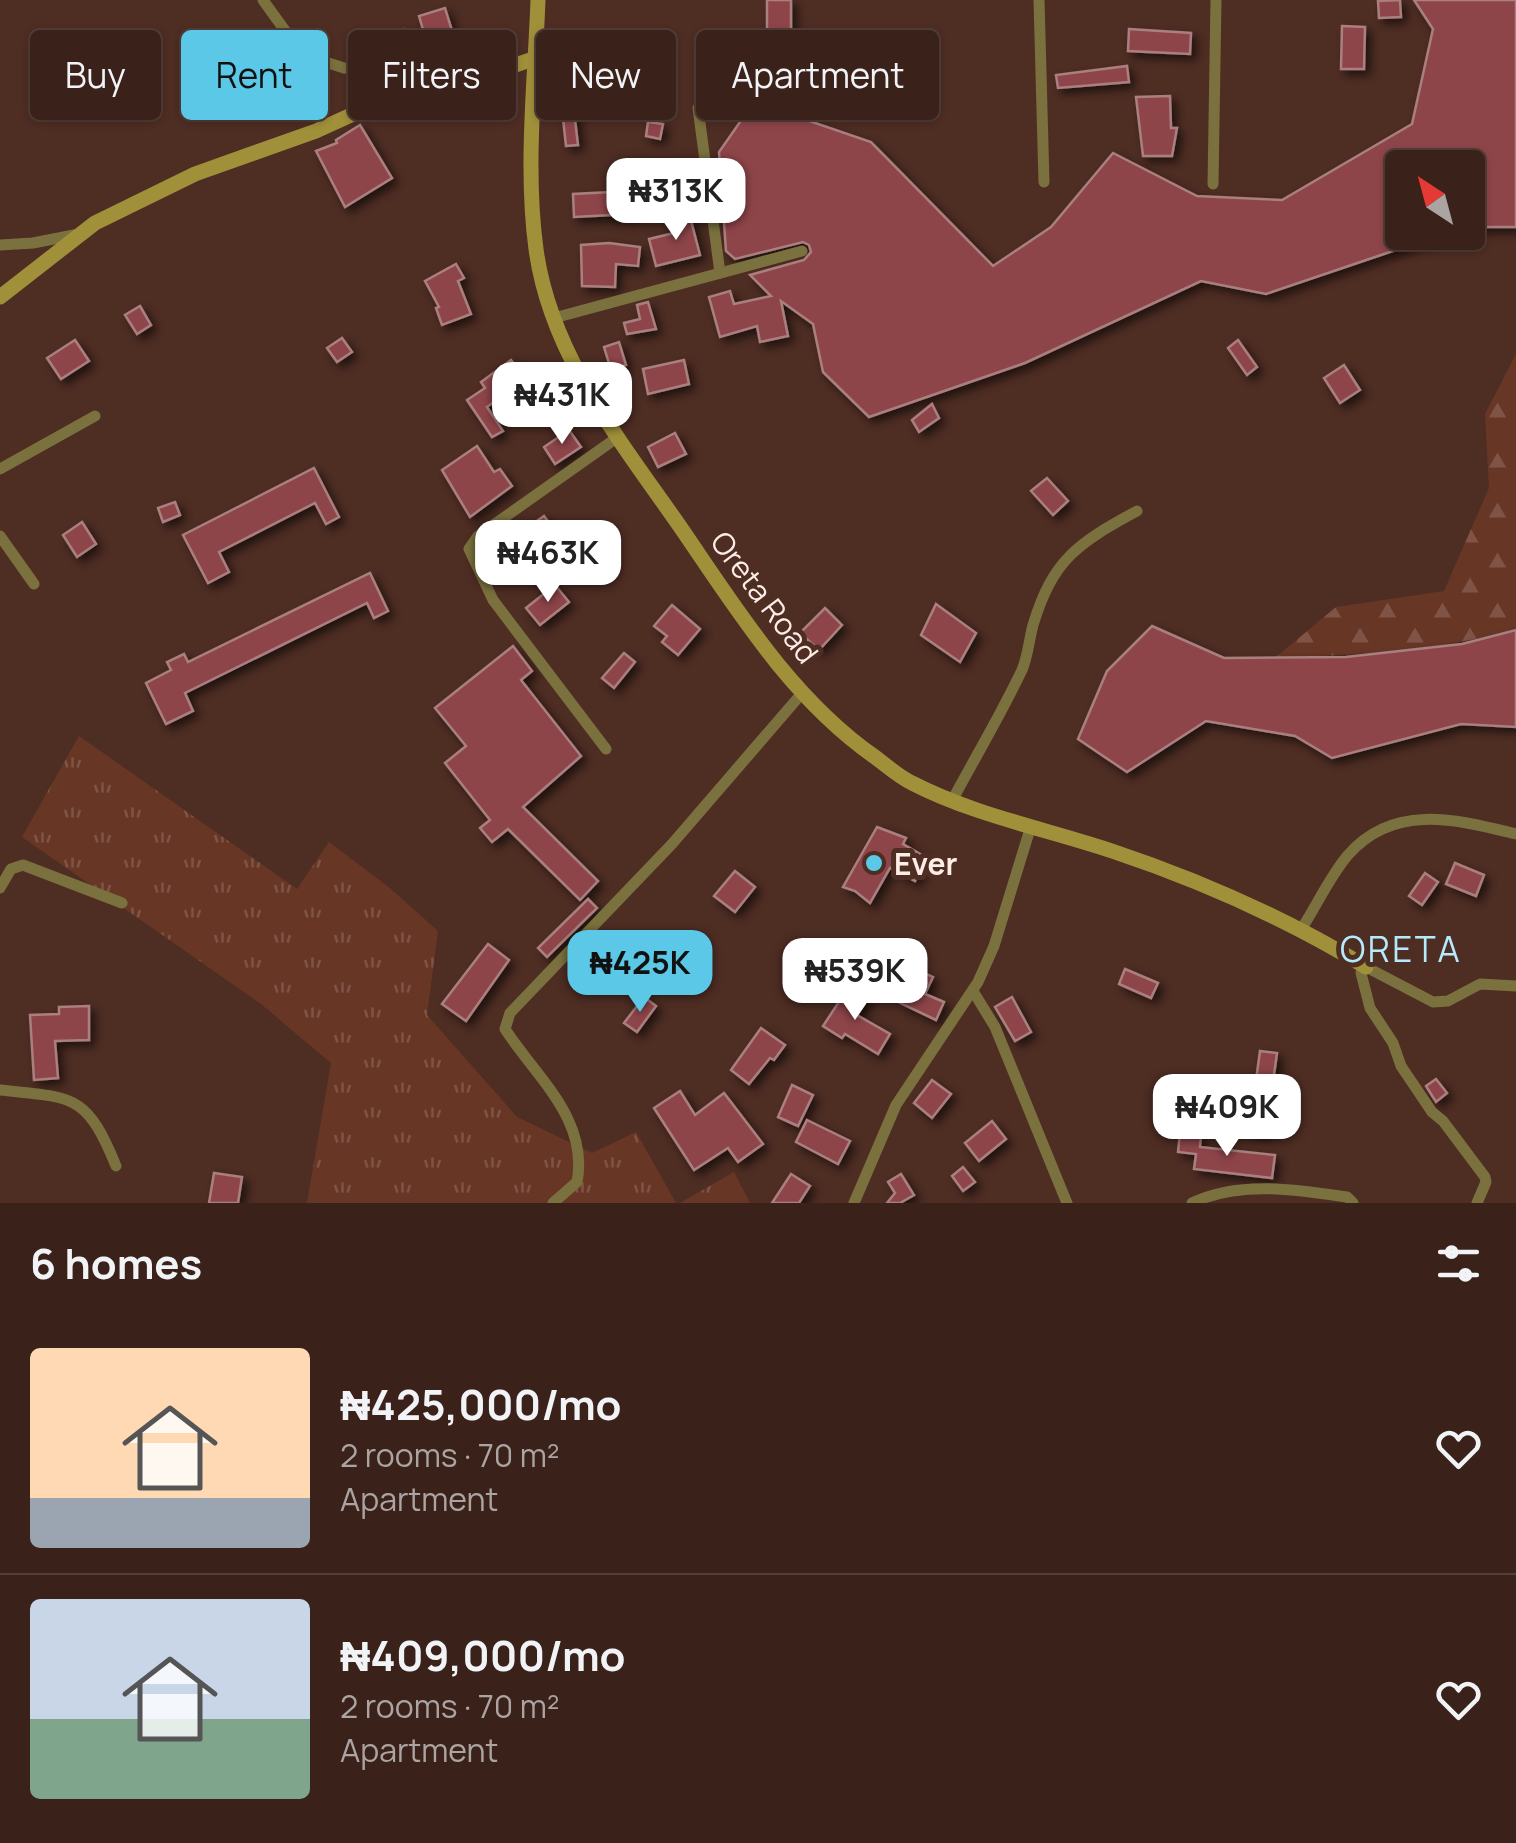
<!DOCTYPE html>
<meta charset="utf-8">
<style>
:root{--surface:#3a221a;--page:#412a23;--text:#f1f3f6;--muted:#aba4a2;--line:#543f39;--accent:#5ac8e6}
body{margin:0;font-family:Manrope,sans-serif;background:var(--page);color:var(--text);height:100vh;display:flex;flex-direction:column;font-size:38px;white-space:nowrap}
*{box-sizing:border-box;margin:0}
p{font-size:32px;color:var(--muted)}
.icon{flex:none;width:55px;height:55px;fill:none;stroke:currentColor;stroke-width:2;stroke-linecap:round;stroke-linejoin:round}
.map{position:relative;height:1203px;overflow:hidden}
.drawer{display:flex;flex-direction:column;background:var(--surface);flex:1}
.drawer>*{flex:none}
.guide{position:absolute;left:30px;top:30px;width:1000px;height:90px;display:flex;gap:20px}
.needle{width:65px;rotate:324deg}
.buttons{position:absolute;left:1385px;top:150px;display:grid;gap:20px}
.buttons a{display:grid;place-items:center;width:100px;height:100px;border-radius:10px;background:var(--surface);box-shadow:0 2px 8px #0004,0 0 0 2px var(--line);font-size:50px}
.price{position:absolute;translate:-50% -85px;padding:0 22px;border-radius:20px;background:#fff;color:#222;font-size:32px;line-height:65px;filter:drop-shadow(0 2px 5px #0008)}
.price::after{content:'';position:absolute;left:50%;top:60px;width:30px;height:22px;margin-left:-15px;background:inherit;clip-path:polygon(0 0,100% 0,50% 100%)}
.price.current{background:var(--accent);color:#111}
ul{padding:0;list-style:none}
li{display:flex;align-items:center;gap:30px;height:250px;padding:0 30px}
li+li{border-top:2px solid var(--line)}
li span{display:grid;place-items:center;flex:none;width:280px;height:200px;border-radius:10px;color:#555}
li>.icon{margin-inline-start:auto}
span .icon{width:120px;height:120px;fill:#fffc;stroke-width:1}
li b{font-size:42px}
h2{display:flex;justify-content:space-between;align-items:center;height:120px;padding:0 30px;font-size:42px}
.pill{padding:0 35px;border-radius:10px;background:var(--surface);box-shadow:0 2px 8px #0004,0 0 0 2px var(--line);font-size:35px;line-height:90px}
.pill.current{background:var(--accent);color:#111}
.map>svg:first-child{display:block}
.grass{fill:url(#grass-tufts)}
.forest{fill:url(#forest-firs)}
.building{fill:#8e4548;stroke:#a97f7f;stroke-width:2.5;filter:url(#shadow)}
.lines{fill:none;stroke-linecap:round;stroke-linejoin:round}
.street{stroke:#7a713e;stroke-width:11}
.secondary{stroke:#a0903a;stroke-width:15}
.poi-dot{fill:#5ac8e6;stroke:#4e2d23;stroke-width:4}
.labels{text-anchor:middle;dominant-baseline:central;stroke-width:10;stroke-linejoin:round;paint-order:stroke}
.street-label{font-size:30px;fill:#feede7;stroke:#4e2d23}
.poi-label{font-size:30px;font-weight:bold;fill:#feede7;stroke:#4e2d23;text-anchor:start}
.quarter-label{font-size:35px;letter-spacing:2.5px;fill:#b4eafb;stroke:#4e2d23}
</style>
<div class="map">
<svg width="1516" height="1203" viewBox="0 0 1516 1203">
<defs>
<pattern id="grass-tufts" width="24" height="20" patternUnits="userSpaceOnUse" patternTransform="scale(2.5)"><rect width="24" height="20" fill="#683625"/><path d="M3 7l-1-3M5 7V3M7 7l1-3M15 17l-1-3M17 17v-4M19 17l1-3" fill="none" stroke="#7f5345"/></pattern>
<pattern id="forest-firs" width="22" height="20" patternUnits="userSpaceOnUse" patternTransform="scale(2.5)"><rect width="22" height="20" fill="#683625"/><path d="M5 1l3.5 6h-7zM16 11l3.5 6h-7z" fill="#7f5345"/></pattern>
<filter id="shadow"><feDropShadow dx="5" dy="5" stdDeviation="5" flood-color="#0009"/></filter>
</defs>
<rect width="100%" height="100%" fill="#4e2d23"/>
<g class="grass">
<polygon points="79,736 297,889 329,842 391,889 438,931 427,1015 517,1117 592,1153 636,1132 676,1203 307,1203 331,1063 261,1004 22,837"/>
<polygon points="734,1172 750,1203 680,1203"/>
</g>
<path class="forest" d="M 1516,354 L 1516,630 C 1437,650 1357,656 1276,657 L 1336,607 L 1444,591 L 1489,488 L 1485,414 Z"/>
<g class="building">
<rect x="767" y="0" width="24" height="32"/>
<polygon points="1400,0 1401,17 1379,18 1378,1"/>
<polygon points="1414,0 1516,0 1516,227 1468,227 1468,168 1402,168 1402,232 1440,232 1440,235 1266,294 1201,281 1025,363 869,417 823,372 813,324 781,301 788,336 760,342 757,326 720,337 709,297 730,291 734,304 771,296 750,275 804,260 811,252 809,245 803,242 735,259 726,251 719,152 754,102 871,142 993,266 1051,227 1113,153 1197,196 1282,200 1412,124 1433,29"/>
<polygon points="445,8 453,34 427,43 419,16"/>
<polygon points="1342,26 1365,27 1364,69 1341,69"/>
<polygon points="404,29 424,52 404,70 384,47"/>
<polygon points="1129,29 1191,33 1190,54 1128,51"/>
<polygon points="601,32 611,55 578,69 568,47"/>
<polygon points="842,46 842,64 798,65 798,47"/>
<polygon points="1127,66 1129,82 1058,88 1056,75"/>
<polygon points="633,83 634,99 609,101 608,85"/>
<polygon points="576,90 577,110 574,111 578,145 566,146 560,91"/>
<polygon points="1170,96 1171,128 1177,128 1172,156 1143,156 1136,97"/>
<polygon points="648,122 663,124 660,139 646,136"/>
<polygon points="360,125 392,178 345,207 316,151 337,143 336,140"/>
<polygon points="631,191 632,214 574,217 573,194"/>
<polygon points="689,213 700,255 656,266 649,239 674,233 671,218"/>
<polygon points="609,243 640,247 638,266 616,264 615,287 582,286 581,245"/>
<polygon points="456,264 464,278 458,281 471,314 442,325 436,308 439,307 425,281"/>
<polygon points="648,302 656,329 627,334 624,323 640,319 637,305"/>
<polygon points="140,306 151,325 137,334 125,315"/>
<polygon points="342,338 352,352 337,362 327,348"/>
<polygon points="75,340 89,361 61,379 47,358"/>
<polygon points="1238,340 1257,367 1247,375 1228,348"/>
<polygon points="619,342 626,365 611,370 604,347"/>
<polygon points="511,360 525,379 487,407 503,431 492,437 467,400 485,388 481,382"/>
<polygon points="684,360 689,384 648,394 643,369"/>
<polygon points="1344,365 1360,390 1340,403 1324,378"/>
<polygon points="932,404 939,418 919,432 912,420"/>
<polygon points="569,430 581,447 555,464 544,447"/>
<polygon points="675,433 686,454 658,467 648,447"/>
<polygon points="477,446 494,472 500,469 512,486 470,517 442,470"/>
<polygon points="314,468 339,517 326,524 315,503 219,552 229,572 208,583 183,535"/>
<polygon points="1047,478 1068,501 1053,515 1031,491"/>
<polygon points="175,502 180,515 163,522 158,508"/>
<polygon points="544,516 566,546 533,570 511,539"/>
<polygon points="82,522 96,544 77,557 63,535"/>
<polygon points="370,573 388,611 374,618 367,603 185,693 193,711 166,724 146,683 171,670 167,662 184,654 188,662"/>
<polygon points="555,585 569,602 540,625 526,608"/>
<polygon points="936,604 976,633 960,662 921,635"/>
<polygon points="672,605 700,629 678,655 662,642 667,636 654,626"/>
<polygon points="825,608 842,625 819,650 800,633"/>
<polygon points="1152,626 1224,658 1346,657 1462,644 1516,630 1516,727 1461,724 1332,758 1295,736 1206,721 1127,772 1078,739 1107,671"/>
<polygon points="513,646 532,671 521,680 581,756 523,807 598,881 580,900 508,829 492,842 480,828 490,820 445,763 466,746 435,708"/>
<polygon points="624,653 635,662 614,688 602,678"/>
<polygon points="877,827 906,838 903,844 927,858 915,881 890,868 870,903 855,891 843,887"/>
<polygon points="1455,863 1484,875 1476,896 1446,884"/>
<polygon points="735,871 755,887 735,912 714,896"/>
<polygon points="1425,873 1438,882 1422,905 1409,896"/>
<polygon points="588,899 597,908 547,957 538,948"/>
<polygon points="488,944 509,960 466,1021 442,1004"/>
<polygon points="905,964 933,977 925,994 944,1002 936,1020 900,1003 906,989 895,984"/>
<polygon points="1125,969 1158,983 1151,998 1119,984"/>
<polygon points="848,988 867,1000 857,1015 890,1034 878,1054 845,1034 842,1038 823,1026"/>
<polygon points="644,997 656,1006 637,1032 624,1023"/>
<polygon points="1012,997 1031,1032 1015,1041 995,1007"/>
<polygon points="89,1006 89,1040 55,1041 58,1078 34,1080 30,1015 59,1014 59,1007"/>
<polygon points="761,1028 785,1045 774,1060 770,1058 749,1084 731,1070"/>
<polygon points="1260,1051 1277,1053 1266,1133 1249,1131"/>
<polygon points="1436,1079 1447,1093 1436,1102 1426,1086"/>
<polygon points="932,1080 951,1094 932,1118 914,1103"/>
<polygon points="792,1085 813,1095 798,1126 778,1117"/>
<polygon points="680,1091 695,1115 724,1093 763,1144 738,1162 728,1148 694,1170 654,1108"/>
<polygon points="807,1120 850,1141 838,1164 796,1142"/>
<polygon points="992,1121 1006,1139 979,1161 965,1143"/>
<polygon points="1180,1133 1201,1136 1200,1147 1275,1155 1272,1178 1194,1169 1196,1154 1178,1152"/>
<polygon points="963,1167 975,1182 963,1191 952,1176"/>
<polygon points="214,1173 242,1177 238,1203 209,1203"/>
<polygon points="791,1174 810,1186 799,1203 772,1203"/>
<polygon points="901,1174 914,1195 900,1203 887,1203 895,1193 888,1182"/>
</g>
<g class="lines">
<g class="street">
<polyline points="263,0 286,32 310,57 344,68 382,71 417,85"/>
<polyline points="1039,0 1044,182"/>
<polyline points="698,108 720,273"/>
<polyline points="1213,184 1216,0"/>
<polyline points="0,245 33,243 79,234"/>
<polyline points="554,318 802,251"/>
<polyline points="0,469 95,416"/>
<polyline points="0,536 34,584"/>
<polyline points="606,749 493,600 469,549 478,536 618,437"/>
<path d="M 953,799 C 976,756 1001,714 1022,670 C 1028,656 1029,640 1033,625 C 1053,559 1078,543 1137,511"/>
<polyline points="0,888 11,869 23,865 122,903"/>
<path d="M 1302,928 C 1317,905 1330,876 1348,855 C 1394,802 1458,820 1516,834"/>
<polyline points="973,991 995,1027 1067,1203"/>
<path d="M 0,1090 C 74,1098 86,1093 116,1166"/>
<path d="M 553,1203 L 577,1182 C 589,1119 536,1077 505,1029 L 510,1013 L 672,844 L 803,692"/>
<polyline points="854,1203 896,1105 978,982 994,946 1031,826"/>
<path d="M 1192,1203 C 1240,1180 1297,1190 1347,1197 L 1353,1203"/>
<polyline points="1477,1203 1486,1182 1485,1177 1443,1121 1432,1112 1401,1066 1393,1043 1370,1008 1361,973 1366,967 1433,1002 1448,1001 1480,984 1516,986"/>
</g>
<g class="secondary">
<path d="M 538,0 C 535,82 525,168 536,249 C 550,355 622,443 681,528 C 738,611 791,698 875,757 C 887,766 899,777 912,783 C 974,815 1046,829 1112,851 C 1202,881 1285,918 1366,967"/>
<polyline points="0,297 95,223 195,174 316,131 417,85 466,73 492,73 536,58"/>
</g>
</g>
<circle class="poi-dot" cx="874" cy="863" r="10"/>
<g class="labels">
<g class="street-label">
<text transform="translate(765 597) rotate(53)">Oreta Road</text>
</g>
<g class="poi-label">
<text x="894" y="863">Ever</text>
</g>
<g class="quarter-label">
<text x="1401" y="949">ORETA</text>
</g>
</g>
</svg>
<div class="buttons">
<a><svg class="needle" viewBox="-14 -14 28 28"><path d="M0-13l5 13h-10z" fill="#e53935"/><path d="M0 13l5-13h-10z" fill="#aba4a2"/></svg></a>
</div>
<b class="price" style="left:676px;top:243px">₦313K</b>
<b class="price" style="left:562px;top:447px">₦431K</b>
<b class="price" style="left:548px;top:605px">₦463K</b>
<b class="price current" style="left:640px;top:1015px">₦425K</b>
<b class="price" style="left:855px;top:1023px">₦539K</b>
<b class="price" style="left:1227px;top:1159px">₦409K</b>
<div class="guide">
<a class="pill">Buy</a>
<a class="pill current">Rent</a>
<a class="pill">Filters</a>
<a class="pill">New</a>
<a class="pill">Apartment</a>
</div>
</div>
<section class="drawer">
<h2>6 homes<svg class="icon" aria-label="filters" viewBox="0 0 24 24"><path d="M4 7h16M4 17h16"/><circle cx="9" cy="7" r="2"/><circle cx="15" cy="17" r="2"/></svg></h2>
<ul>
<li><span style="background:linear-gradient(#ffd9b3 75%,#9aa5b1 0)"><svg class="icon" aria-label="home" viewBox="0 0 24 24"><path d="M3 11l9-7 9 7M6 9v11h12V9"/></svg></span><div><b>₦425,000/mo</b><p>2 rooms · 70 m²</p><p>Apartment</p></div><svg class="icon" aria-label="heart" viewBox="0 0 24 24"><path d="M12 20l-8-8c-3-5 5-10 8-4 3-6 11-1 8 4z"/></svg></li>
<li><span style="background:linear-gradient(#c9d6e8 60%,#7fa58c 0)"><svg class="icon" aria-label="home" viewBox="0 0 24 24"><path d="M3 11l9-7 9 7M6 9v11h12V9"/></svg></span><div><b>₦409,000/mo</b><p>2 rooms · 70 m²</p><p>Apartment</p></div><svg class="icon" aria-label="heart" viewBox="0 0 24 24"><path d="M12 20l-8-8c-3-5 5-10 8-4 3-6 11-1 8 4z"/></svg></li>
</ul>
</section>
